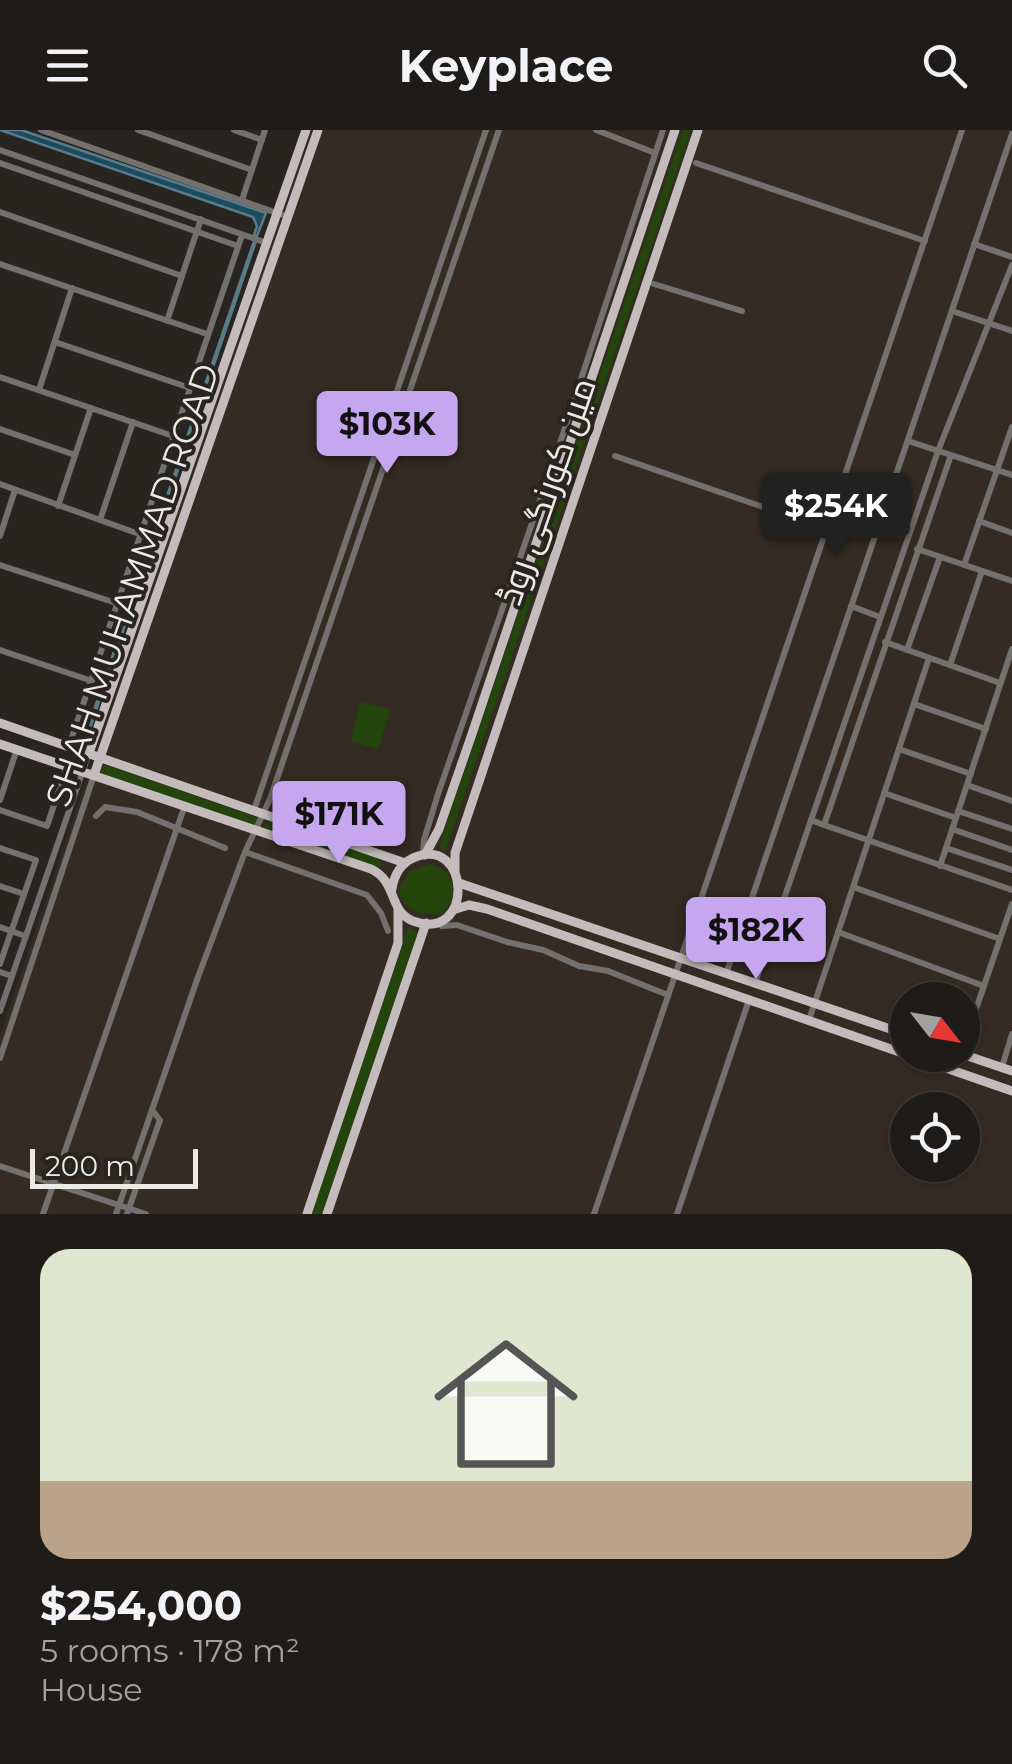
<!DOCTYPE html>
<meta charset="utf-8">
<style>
:root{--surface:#1e1b18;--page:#2b2825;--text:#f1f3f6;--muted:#a1a1a2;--line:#3c3937;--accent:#c7a6f0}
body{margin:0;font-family:Montserrat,Cairo,sans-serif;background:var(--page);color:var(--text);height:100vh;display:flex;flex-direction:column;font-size:38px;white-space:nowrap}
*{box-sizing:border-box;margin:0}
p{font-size:32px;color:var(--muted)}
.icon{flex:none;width:55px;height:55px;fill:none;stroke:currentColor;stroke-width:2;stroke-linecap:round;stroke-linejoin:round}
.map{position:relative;height:1084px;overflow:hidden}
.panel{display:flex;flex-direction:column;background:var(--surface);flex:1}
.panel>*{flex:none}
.needle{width:65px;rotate:121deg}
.tools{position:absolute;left:890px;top:852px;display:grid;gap:20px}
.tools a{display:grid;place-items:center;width:90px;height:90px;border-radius:50%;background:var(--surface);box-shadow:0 2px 8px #0004,0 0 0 2px var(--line);font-size:50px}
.scale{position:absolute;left:30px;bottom:25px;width:168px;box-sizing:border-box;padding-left:10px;border:5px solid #eceae7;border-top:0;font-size:28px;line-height:35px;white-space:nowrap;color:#eceae7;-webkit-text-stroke:8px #282420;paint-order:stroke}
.price{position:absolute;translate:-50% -85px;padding:0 22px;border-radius:10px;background:var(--accent);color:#111;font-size:32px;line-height:65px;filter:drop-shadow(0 2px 5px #0008)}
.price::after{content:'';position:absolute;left:50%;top:60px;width:30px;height:22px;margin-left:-15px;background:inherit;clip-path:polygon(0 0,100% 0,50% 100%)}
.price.current{background:#222;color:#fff}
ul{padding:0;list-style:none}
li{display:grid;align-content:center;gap:20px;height:530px;padding:0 40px}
li span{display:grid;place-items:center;height:310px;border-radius:30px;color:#555}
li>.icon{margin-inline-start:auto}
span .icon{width:180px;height:180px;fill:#fffc;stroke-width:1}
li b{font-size:42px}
header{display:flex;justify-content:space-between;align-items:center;height:130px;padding:0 40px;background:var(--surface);font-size:45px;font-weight:700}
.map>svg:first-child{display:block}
.built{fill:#342c23;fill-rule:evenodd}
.green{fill:#23450c}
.water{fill:#1b4b5f;stroke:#5a7b88;stroke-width:2.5}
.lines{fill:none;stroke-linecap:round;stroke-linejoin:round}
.minor{stroke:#737070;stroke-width:6}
.major{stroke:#c3bbbc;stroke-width:9}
.labels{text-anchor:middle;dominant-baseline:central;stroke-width:8;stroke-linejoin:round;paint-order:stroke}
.street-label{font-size:35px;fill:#eceae7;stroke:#282420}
</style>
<header><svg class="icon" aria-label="menu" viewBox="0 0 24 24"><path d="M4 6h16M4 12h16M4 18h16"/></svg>Keyplace<svg class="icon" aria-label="search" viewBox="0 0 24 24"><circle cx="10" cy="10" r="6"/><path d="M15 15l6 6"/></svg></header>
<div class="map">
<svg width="1012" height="1084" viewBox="0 0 1012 1084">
<rect width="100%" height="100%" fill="#282420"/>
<path class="built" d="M 307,0 L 1012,0 L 1012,1084 L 0,1084 L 0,904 ZM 908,870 L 962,870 L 962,925 L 908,925 ZM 908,980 L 962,980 L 962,1035 L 908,1035 Z"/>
<g class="green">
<polygon points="683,0 691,0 446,719 442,720 439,717 448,690"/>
<polygon points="360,572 390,579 378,619 351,611"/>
<polygon points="106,635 255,687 258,690 256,696 101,645 101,638"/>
<polygon points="272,691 378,727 381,736 378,739 266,701 265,695"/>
<path d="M 430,734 C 450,740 455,751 452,770 L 442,783 C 421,786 405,782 398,760 L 409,742 Z"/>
<polygon points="408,798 418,802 322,1084 311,1084"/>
</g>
<g class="water">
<polygon points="0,0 21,0 266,83 257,106 254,105 257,96 253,87"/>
<polygon points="254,111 256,111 84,616 82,615"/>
</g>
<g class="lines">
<g class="minor">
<polyline points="41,0 288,87"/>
<polyline points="138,0 252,40"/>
<polyline points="234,0 262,10"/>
<polyline points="596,0 655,23"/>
<polyline points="0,20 267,113"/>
<polyline points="0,33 238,116"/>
<polyline points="696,33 925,111"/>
<polyline points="242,70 265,0"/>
<polyline points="0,82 182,146"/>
<polyline points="974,114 1012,127"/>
<polyline points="0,134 207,204"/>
<polyline points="654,154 742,181"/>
<polyline points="952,181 1012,201"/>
<polyline points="167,191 201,89"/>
<polyline points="55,212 190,258"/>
<polyline points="0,247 173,306"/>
<polyline points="39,260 72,158"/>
<polyline points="0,299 75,325"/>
<polyline points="908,311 1012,345"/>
<polyline points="615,326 827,399"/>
<polyline points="0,354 139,404"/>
<polyline points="58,376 91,278"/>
<polyline points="100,390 133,292"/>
<polyline points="979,391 1012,403"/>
<polyline points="0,406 15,360"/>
<polyline points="917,419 1012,451"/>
<polyline points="0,435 116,473"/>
<polyline points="964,435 1012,297"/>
<polyline points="851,476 880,487"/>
<polyline points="885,512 1000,553"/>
<polyline points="0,520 92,551"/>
<polyline points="907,520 940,427"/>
<polyline points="950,535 982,441"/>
<polyline points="914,574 986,599"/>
<polyline points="69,616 242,105"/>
<polyline points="899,619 971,644"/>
<polyline points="967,655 1012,671"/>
<polyline points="884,663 956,688"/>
<polyline points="0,670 17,619"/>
<polyline points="0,680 47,696 67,636"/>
<polyline points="254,680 486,0"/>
<polyline points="958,681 1012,699"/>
<polyline points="96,686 105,677 137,682 225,718"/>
<polyline points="811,690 824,695 951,325"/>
<polyline points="824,695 1012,760"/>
<polyline points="952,699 1012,720"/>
<polyline points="0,718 36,730 0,834"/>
<polyline points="946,718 1012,740"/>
<polyline points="245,722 367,765 381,783 388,801"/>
<polyline points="423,724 424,710 438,664 563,304 663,0"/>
<polyline points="940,736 1012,519"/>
<polyline points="0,756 24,764"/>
<polyline points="853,757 1000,809"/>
<polyline points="442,796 457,795 507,812 543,820 579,836 608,841 668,865"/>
<polyline points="0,797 25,806"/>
<polyline points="838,802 984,856"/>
<polyline points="0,842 12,846"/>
<polyline points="726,844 1012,4"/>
<polyline points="755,853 938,321 1012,135"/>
<polyline points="0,881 89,623"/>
<polyline points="809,890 929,528"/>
<polyline points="962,920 1012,774"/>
<polyline points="0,928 94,645"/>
<polyline points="1002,937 1012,904"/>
<polyline points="0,1036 146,1084"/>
<polyline points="43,1084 184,678"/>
<polyline points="116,1084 198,847 245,722 270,669 499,0"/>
<polyline points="127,1084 160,990 152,980"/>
<polyline points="594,1084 962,0"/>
<polyline points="677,1084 749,870"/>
</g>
<g class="major">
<polyline points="0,593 405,733"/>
<path d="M 0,614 L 371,739 C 398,752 388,781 413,791 C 475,814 471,703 413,728 C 400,734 394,746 392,759"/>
<polyline points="89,623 306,0"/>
<polyline points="94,645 318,0"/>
<polyline points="425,725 439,699 472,604 675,0"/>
<polyline points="455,741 455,723 698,0"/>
<polyline points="459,753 908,905"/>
<polyline points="456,779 469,775 487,779 1012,961"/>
<polyline points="962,924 1012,941"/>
<polyline points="307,1084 398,813 398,779"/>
<polyline points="327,1084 426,793"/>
</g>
</g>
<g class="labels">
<g class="street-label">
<text transform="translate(546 361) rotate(-71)">مین کورنگی روڈ</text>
<text transform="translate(132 455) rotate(-71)">SHAH MUHAMMAD ROAD</text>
</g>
</g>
</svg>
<div class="tools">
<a><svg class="needle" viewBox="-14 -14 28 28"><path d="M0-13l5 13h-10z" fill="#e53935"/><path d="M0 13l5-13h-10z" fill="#a1a1a2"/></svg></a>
<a><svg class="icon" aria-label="locate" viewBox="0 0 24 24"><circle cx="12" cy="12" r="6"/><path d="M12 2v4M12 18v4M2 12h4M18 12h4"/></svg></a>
</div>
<div class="scale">200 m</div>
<b class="price" style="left:387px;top:346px">$103K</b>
<b class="price current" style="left:836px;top:428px">$254K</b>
<b class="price" style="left:339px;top:736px">$171K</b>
<b class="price" style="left:756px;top:852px">$182K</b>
</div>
<section class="panel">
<ul>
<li><span style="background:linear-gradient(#dfe7d0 75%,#b9a48a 0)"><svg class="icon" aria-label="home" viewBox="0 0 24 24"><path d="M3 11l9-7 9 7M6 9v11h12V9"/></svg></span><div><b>$254,000</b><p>5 rooms · 178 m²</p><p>House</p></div></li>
</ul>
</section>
